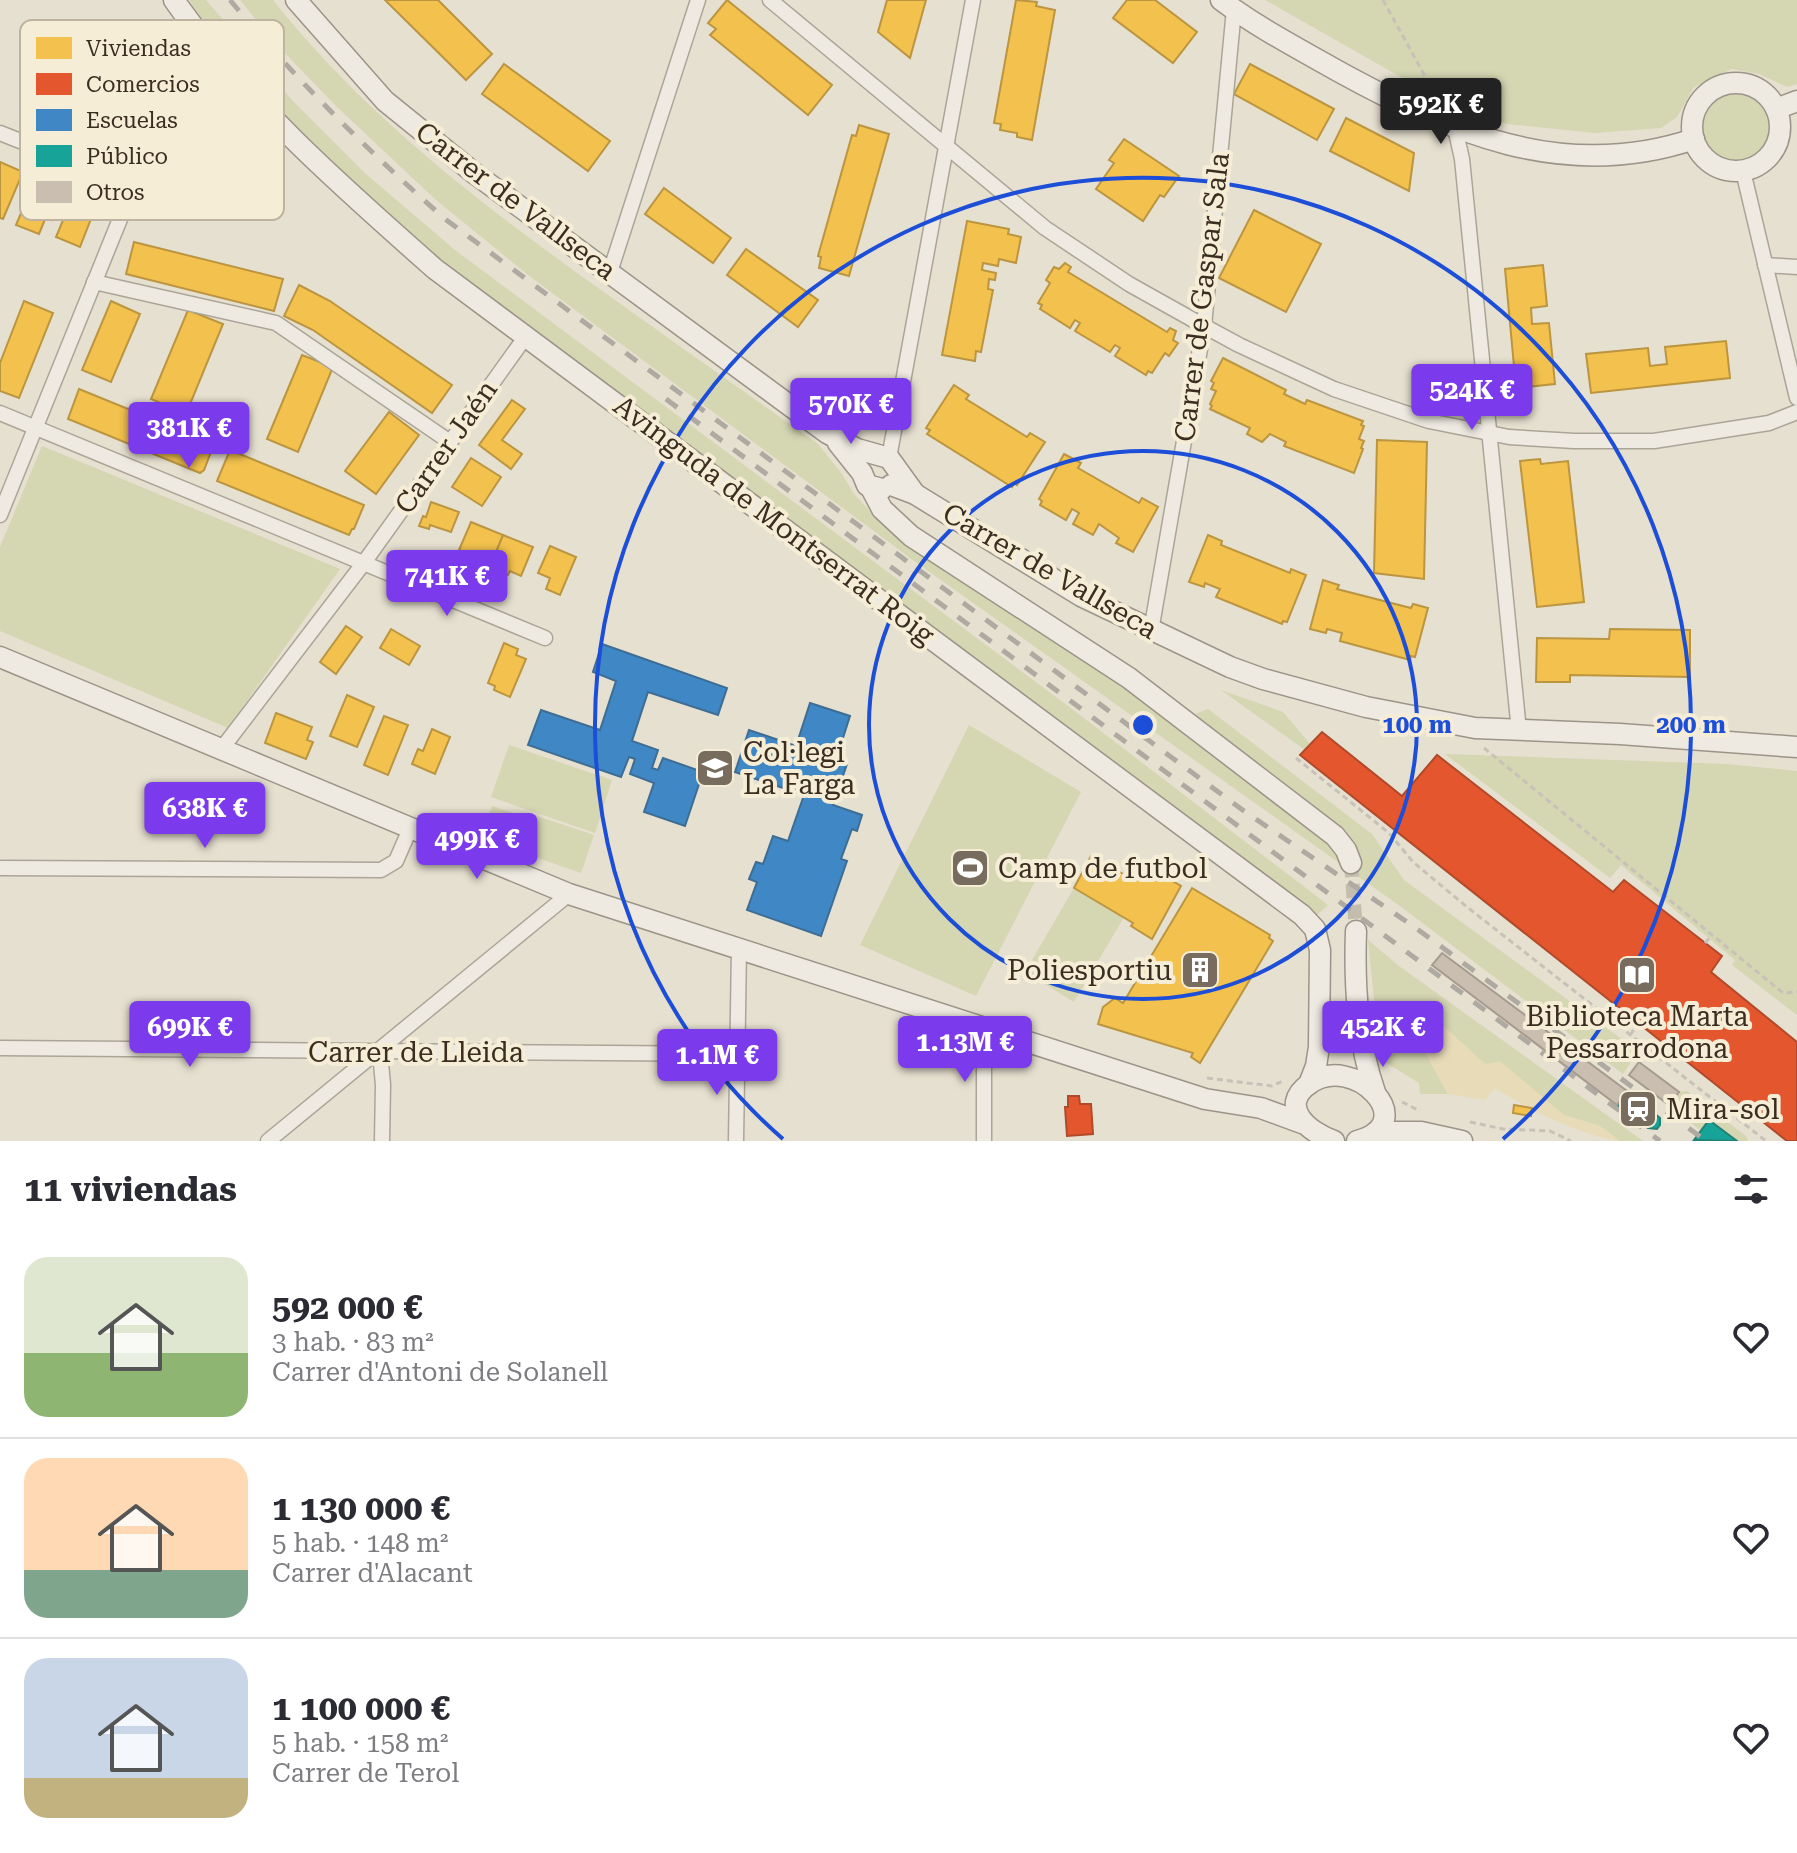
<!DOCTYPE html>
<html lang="es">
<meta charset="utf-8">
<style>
:root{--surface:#fff;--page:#f2f2f3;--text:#2b2b33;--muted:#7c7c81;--line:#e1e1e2;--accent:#7c3aed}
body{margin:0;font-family:"Roboto Serif",serif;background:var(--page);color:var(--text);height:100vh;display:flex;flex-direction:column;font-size:30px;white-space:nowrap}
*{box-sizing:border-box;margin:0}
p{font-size:26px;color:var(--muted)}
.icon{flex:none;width:44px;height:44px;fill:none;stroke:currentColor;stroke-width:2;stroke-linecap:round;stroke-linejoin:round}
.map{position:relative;height:1141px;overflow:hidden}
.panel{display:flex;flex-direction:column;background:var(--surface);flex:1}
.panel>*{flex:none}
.price{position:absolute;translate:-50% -68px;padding:0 18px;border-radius:8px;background:var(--accent);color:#fff;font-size:26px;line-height:52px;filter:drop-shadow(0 2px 4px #0008)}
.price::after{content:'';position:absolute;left:50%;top:48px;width:24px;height:18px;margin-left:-12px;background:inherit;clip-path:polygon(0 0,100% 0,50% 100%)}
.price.selected{background:#222;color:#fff}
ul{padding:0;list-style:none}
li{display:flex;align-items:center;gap:24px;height:200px;padding:0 24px}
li+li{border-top:2px solid var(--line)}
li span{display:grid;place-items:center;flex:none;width:224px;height:160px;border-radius:24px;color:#555}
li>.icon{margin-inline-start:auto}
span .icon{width:96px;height:96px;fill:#fffc;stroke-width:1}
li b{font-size:34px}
h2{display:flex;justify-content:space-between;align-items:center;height:96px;padding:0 24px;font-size:34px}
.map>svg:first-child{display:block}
.green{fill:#d5d6b2}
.sand{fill:#e8dbb8}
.homes{fill:#f2c14e;stroke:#bb9540;stroke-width:2}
.shops{fill:#e4572e;stroke:#b14a2a;stroke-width:2}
.schools{fill:#3f88c5;stroke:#3e6d94;stroke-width:2}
.public{fill:#17a398;stroke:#228074;stroke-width:2}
.building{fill:#cabeb1;stroke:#a79b8f;stroke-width:2}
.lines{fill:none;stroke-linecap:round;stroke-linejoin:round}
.street-tunnel{stroke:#c4bcad;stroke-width:14;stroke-dasharray:14 7;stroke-linecap:butt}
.street-casing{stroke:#aba598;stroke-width:17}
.secondary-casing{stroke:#9b9488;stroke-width:23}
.path{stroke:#c7c1b8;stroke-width:3;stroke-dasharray:6 4;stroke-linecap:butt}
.street{stroke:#eeeae1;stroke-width:14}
.secondary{stroke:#eeeae1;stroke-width:20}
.rail{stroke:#aeaaa1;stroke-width:5;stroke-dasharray:14 14;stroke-linecap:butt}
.ring{fill:none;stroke:#1d4ed8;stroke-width:4}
.labels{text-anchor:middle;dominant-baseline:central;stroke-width:8;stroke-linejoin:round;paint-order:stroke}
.street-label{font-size:28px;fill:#3b2d20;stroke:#f6edd7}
.poi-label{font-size:28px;fill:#3b2d20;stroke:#f6edd7;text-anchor:start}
.key{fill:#f6edd7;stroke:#beb3a0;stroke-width:2}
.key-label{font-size:22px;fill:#3b2d20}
.centre{fill:#1d4ed8;stroke:#f6edd7;stroke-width:4}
.ring-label{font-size:24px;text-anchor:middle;font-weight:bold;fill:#1d4ed8;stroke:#f6edd7;stroke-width:8;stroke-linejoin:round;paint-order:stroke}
</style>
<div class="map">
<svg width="1797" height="1141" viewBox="0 0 1797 1141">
<rect width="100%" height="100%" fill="#e6e0d0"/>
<g class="green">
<path d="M 189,0 L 206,0 L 293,101 L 366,174 L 455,250 L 1072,709 L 1328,905 L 1317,915 C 1097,749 874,587 653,421 C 487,294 308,175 189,0 Z"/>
<path d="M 240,0 L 273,0 C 368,120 491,212 615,300 C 682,348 750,396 818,444 L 842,474 L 854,494 L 888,530 L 980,594 L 1176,721 L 1208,709 L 1372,834 L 1404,880 L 1638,1051 L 1623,1074 L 1404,909 L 917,563 L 532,278 L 436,200 L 337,107 L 275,43 Z"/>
<polygon points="1265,0 1797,0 1797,84 1787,87 1759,74 1732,69 1694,87 1677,117 1661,128 1595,133 1507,124 1436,97"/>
<circle cx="1736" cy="127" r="33"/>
<polygon points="42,446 340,569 228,728 0,631 0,547"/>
<polygon points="1221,690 1283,712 1310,744 1305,750"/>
<polygon points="969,725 1081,792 976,996 860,945"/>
<polygon points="509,745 612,780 595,833 491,797"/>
<polygon points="1445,754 1727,764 1797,771 1797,1015 1732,965 1735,960 1621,865 1610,878"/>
<polygon points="492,806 528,818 519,844 483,832"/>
<polygon points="534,815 594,835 581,873 521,852"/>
<polygon points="1074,888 1124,917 1074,1002 1025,972"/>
<polygon points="1368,940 1399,966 1643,1141 1620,1141 1600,1126 1564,1115 1485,1064 1442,1025 1425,1052 1448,1094 1420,1094 1419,1083 1380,1059"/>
<polygon points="1687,1091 1746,1136 1748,1141 1737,1141 1710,1120 1701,1131 1669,1105 1679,1092"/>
</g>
<path class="sand" d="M 1442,1025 L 1485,1064 L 1500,1061 L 1564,1115 L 1600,1126 L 1620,1141 C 1580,1135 1529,1110 1495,1088 L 1485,1100 L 1448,1094 L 1425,1052 Z"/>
<g class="homes">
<polygon points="385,0 438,0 492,54 466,80"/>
<polygon points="727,0 832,85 808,115 710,35 716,29 708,23"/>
<polygon points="887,0 926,0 910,58 878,32"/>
<polygon points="1016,0 1037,2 1036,6 1055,10 1032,140 1017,137 1017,133 1000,130 1001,124 994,123"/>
<polygon points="1127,0 1155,0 1197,32 1173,63 1113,18"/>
<polygon points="504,64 610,141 588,171 482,94"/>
<polygon points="1250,64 1334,109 1317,140 1234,94"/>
<polygon points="1346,118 1414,153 1409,191 1330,151"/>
<polygon points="859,125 889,134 849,276 819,268 821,257 818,256 852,135 856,136"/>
<polygon points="1124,139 1179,176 1164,197 1160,195 1143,221 1096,189 1114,163 1109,160"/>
<polygon points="0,162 23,172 3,219 0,218"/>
<polygon points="48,184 64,190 52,220 46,217 39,234 16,225 26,201 39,206"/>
<polygon points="664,188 731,238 713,263 645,214"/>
<polygon points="73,196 96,206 80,247 56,237"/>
<polygon points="1254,210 1321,244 1286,312 1219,278"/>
<polygon points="967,221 1009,229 1008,234 1021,237 1016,263 999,259 998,266 983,263 982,270 996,273 995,280 989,279 988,289 993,290 981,352 976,351 975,361 942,355"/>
<polygon points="134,242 283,279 274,311 126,274"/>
<polygon points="746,249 818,300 798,327 727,275"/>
<polygon points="1065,263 1071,267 1068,272 1167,332 1170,328 1176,331 1173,340 1178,343 1169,356 1165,353 1152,373 1148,371 1146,375 1115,356 1120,348 1115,345 1110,352 1075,331 1080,323 1075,320 1070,328 1040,309 1042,305 1038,303 1050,283 1046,280 1054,267 1059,269"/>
<polygon points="1543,265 1547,306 1531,308 1532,324 1549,323 1555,384 1516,388 1505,269"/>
<polygon points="299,285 330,301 452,385 432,413 313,330 284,316"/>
<polygon points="24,301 53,313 19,398 0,391 0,363"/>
<polygon points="111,301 140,314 111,382 82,370"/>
<polygon points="188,310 223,324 186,414 151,399"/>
<polygon points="1726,341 1730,378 1591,393 1586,354 1648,348 1650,366 1667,364 1665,347"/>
<polygon points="302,355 333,367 298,452 267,439"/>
<polygon points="1223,358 1286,390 1284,394 1303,403 1305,404 1307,400 1363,421 1361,425 1364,426 1359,439 1364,441 1361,448 1363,449 1354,473 1284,446 1286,442 1270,434 1262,442 1247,434 1250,428 1210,409 1212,406 1210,404 1216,391 1211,389 1214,383 1211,381"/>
<polygon points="954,385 969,395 966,399 1027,437 1030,433 1045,442 1017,485 1014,483 1012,487 927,434 930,430 926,428"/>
<polygon points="79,389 214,444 204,470 200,473 68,419"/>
<polygon points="512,400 525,409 502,440 522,454 511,469 479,445"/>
<polygon points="389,412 419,435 376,494 345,471"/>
<polygon points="1377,440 1427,442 1424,579 1374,573"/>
<polygon points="230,450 364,505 354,529 352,529 349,535 217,481"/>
<polygon points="1064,454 1081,463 1078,468 1139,503 1142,498 1158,507 1133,552 1116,543 1119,538 1099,524 1093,535 1073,524 1079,513 1072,509 1066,520 1040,505 1042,501 1039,499"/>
<polygon points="471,458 501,477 482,506 452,487"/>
<polygon points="1540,459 1541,464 1568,461 1584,602 1537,607 1520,461"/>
<polygon points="431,502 459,512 451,532 430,525 429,529 419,526 423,516 426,517"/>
<polygon points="471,522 503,535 490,567 468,558 469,554 459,550"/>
<polygon points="503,535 533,547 521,576 510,571 508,575 490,567"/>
<polygon points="1208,535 1222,541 1221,545 1290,573 1291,569 1306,575 1287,622 1283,621 1282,624 1216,597 1220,589 1205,583 1204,587 1189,582"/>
<polygon points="550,546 576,557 560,595 546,589 550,578 538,573"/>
<polygon points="1323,580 1339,585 1337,589 1411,608 1413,604 1428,608 1415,657 1411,656 1410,660 1340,641 1342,633 1327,629 1326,633 1310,629"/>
<polygon points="346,626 362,637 336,674 320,662"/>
<polygon points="391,629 420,646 409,665 380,648"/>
<polygon points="1610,629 1690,630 1690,677 1570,675 1570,682 1536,682 1537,638 1609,639"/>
<polygon points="504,643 518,649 516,655 526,659 510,697 494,690 495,686 488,683"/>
<polygon points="347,695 374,707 357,747 330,736"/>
<polygon points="276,713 312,727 307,740 313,742 306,759 265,743"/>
<polygon points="384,716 408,725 388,775 364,765"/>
<polygon points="432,729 450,737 435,774 412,764 418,749 423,751"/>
<polygon points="1091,856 1127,876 1137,861 1181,886 1152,939 1131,926 1133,923 1074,888"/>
<polygon points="1192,888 1270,935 1269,938 1273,941 1200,1063 1191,1057 1193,1053 1098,1024 1103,1007 1115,998 1123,1003"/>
<polygon points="1514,1105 1532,1108 1531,1116 1513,1113"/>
</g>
<g class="shops">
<polygon points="1322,732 1402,796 1437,755 1613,892 1624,880 1722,956 1711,972 1797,1042 1797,1141 1787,1141 1300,755"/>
<polygon points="1068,1096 1079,1096 1080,1104 1091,1104 1093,1134 1067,1136 1065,1107 1068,1107"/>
</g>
<g class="schools">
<polygon points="602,644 727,688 718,715 648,692 632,741 658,750 652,768 658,770 663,758 703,772 685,826 644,812 654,783 630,774 635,759 629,757 621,777 528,745 541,710 600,730 616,681 593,672"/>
<polygon points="810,703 850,716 836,760 847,764 833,805 862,815 857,831 852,829 841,859 847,861 821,936 747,910 757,882 749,879 756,862 763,864 773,836 788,841 804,795 735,772 749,730 796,746"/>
</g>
<g class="public">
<polygon points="1627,1091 1660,1118 1660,1125 1657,1129 1648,1128 1617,1105"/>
<polygon points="1709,1120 1737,1141 1694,1140"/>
</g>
<g class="building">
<polygon points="1442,953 1627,1091 1617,1105 1432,965"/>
<polygon points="1639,1062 1679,1092 1669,1105 1629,1075"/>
</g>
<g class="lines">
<polyline class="street-tunnel" points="1351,863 1356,931"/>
<defs>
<g id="street">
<polyline points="770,0 1045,228 1129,284 1204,326 1239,345 1334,389 1429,421 1509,437 1574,441 1654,441 1769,423 1797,412"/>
<polyline points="1455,128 1462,159 1519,731"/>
<polyline points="0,133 134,186"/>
<polyline points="1743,171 1797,398"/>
<polyline points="1765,265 1797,267"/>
<polyline points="610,272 698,0"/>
<polyline points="94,282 276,323 450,442"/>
<polyline points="0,413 545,638"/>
<polyline points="889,458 973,0"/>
<polyline points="0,515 120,219 200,36"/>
<polyline points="1151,631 1204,326 1234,9"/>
<polyline points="220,751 363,564 526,336"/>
<polyline points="0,868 381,870 396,861 410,829"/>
<polyline points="0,1048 736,1054"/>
<polyline points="380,1052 383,1085 382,1141"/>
<polyline points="268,1141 569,894"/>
<polyline points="736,1141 739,947"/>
<polyline points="984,1141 984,1027"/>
</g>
<g id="secondary">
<path d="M 174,0 C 246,103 341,186 435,269 L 1302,915 L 1315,929 L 1320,950 L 1319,1047 L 1316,1066 L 1309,1084"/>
<polyline points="296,0 385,101 474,173 827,433 857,449 889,458 915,494"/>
<path d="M 1221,0 C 1257,27 1297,48 1336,70 C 1449,132 1563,183 1694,139"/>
<circle cx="1736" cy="127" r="44"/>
<polyline points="1776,109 1797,101"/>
<polyline points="838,443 862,473 867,485 882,489"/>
<polyline points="891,485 915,494 1081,596 1230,667 1263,679 1366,707 1475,728 1620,734 1797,747"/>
<polyline points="870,486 882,509 911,536 1129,678 1335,836 1346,850 1351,863"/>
<polyline points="0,657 569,894 1205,1099 1261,1108 1302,1123"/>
<path d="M 1356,931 C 1354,985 1357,1041 1375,1092"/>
<polyline points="1376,1132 1421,1132 1462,1141"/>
<path d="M 1334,1141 C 1310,1133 1277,1107 1309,1084 C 1353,1051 1424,1123 1357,1141"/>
</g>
</defs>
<use href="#street" class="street-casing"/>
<use href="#secondary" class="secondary-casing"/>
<g class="path">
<polyline points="1383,0 1437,98"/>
<polyline points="1484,748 1783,993 1797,992"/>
<polyline points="1296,758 1389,833 1413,862 1467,907 1766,1141"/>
<polyline points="1705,943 1712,935"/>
<polyline points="1630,1035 1638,1024"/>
<polyline points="1207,1078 1272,1086 1285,1080"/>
<polyline points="1402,1102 1420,1111"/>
<polyline points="1470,1122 1503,1129 1550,1131 1571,1141"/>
</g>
<use href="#street" class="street"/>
<use href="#secondary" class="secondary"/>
<g class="rail">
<path d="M 230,0 C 295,79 368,151 445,219 L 1244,811 L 1413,926 L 1706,1141"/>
<polyline points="666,399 1660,1141"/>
</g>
</g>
<g class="ring">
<circle cx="1143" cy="725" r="274"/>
<path d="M783 1139A548 548 0 1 1 1503 1139"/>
</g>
<defs>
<symbol id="school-square" viewBox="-11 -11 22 22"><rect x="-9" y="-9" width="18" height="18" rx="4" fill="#776c5e" stroke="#f6edd7"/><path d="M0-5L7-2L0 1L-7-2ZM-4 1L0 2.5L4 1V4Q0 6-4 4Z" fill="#fff"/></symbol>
<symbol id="stadium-square" viewBox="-11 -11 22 22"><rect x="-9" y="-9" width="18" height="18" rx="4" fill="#776c5e" stroke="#f6edd7"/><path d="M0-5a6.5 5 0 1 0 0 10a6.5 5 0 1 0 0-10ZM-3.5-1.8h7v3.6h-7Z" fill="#fff"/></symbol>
<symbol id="building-square" viewBox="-11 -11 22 22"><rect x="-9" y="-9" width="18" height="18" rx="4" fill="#776c5e" stroke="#f6edd7"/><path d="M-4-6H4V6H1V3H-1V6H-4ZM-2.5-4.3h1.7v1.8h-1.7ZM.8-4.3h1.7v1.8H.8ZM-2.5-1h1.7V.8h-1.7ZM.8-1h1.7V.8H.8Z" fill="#fff"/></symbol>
<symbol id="library-square" viewBox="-11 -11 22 22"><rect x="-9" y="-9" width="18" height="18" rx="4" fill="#776c5e" stroke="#f6edd7"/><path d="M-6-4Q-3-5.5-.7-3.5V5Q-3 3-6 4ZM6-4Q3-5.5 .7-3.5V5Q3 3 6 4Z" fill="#fff"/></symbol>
<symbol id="station-square" viewBox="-11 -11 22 22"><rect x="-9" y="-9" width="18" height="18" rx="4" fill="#776c5e" stroke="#f6edd7"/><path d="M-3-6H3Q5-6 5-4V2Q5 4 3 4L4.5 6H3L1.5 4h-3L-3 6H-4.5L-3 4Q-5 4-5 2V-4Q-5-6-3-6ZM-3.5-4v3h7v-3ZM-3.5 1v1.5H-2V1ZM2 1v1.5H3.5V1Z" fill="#fff"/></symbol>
</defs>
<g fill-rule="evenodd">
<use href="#school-square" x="693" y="746" width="44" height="44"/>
<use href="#stadium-square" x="948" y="846" width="44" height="44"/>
<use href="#building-square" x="1178" y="948" width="44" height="44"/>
<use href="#library-square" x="1615" y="953" width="44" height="44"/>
<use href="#station-square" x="1616" y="1087" width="44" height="44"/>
</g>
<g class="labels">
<g class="street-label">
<text transform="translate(516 201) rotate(37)">Carrer de Vallseca</text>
<text transform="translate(1202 297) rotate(-83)">Carrer de Gaspar Sala</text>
<text transform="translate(446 447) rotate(-55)">Carrer Jaén</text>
<text transform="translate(774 520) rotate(37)">Avinguda de Montserrat Roig</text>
<text transform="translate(1050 571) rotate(30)">Carrer de Vallseca</text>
<text x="416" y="1052">Carrer de Lleida</text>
</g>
<g class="poi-label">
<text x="743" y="752">Col·legi<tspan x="743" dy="32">La Farga</tspan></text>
<text x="998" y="868">Camp de futbol</text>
<text x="1172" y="970" text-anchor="end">Poliesportiu</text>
<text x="1637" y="1016" text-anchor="middle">Biblioteca Marta<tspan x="1637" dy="32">Pessarrodona</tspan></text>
<text x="1666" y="1109">Mira-sol</text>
</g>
</g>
<rect x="20" y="20" width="264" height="200" rx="12" class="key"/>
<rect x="36" y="37" width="36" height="22" fill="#f2c14e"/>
<rect x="36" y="73" width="36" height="22" fill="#e4572e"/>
<rect x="36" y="109" width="36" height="22" fill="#3f88c5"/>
<rect x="36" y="145" width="36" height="22" fill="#17a398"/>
<rect x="36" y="181" width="36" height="22" fill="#cabeb1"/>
<g class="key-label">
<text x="86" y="56">Viviendas</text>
<text x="86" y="92">Comercios</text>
<text x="86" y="128">Escuelas</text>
<text x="86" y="164">Público</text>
<text x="86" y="200">Otros</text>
</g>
<circle cx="1143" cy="725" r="12" class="centre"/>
<g class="ring-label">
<text x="1417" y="733">100 m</text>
<text x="1691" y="733">200 m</text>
</g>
</svg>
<b class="price selected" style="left:1441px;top:146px">592K €</b>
<b class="price" style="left:1472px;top:432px">524K €</b>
<b class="price" style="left:851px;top:446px">570K €</b>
<b class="price" style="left:189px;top:470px">381K €</b>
<b class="price" style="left:447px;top:618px">741K €</b>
<b class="price" style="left:205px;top:850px">638K €</b>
<b class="price" style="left:477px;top:881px">499K €</b>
<b class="price" style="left:190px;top:1069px">699K €</b>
<b class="price" style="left:1383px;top:1069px">452K €</b>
<b class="price" style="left:965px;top:1084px">1.13M €</b>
<b class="price" style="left:717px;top:1097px">1.1M €</b>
</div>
<section class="panel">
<h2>11 viviendas<svg class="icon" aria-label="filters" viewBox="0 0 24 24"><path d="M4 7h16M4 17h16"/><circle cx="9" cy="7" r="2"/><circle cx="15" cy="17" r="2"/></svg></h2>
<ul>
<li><span style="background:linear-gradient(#dfe7d0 60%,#8fb573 0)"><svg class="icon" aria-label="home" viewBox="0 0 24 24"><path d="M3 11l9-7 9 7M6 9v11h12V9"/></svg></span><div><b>592 000 €</b><p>3 hab. · 83 m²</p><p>Carrer d'Antoni de Solanell</p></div><svg class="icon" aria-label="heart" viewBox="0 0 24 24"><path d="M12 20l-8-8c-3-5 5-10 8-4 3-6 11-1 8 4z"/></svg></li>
<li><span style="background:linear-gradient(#ffd9b3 70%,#7fa58c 0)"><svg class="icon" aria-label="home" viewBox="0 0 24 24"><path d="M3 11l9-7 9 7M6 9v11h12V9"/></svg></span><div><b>1 130 000 €</b><p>5 hab. · 148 m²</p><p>Carrer d'Alacant</p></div><svg class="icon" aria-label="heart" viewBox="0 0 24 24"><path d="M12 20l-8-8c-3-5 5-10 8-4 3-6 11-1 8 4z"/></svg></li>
<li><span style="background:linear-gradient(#c9d6e8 75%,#c2b280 0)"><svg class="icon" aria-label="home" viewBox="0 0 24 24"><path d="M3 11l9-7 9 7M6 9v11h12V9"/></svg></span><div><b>1 100 000 €</b><p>5 hab. · 158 m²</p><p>Carrer de Terol</p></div><svg class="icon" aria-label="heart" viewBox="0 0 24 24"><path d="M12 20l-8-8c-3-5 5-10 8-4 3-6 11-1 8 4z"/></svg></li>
</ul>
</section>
